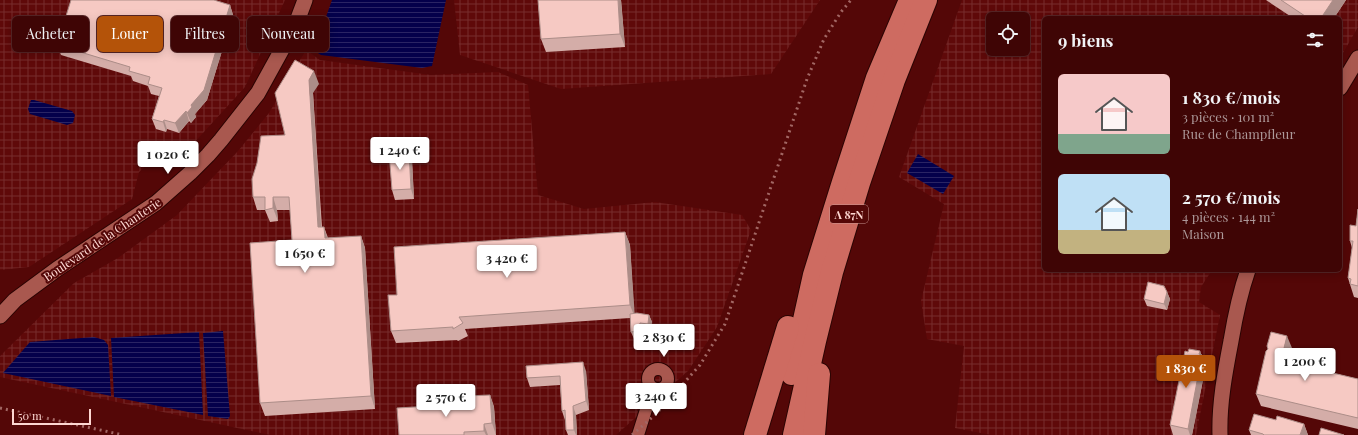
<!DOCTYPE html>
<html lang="fr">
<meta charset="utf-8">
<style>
:root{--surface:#3f0505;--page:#4a1313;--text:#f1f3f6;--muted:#ad999a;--line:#582627;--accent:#b45309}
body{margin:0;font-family:"Playfair Display",serif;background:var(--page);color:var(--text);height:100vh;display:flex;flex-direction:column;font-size:15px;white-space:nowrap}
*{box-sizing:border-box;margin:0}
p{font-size:13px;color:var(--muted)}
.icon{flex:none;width:22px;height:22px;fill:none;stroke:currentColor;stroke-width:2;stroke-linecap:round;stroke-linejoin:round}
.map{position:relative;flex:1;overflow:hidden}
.panel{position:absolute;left:1042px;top:16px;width:300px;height:256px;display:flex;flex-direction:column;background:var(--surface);border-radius:6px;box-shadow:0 2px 10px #0003,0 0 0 1px var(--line)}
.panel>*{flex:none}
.hud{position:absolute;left:12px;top:16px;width:380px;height:36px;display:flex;gap:8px}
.tools{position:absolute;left:986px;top:12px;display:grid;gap:8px}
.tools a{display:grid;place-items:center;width:44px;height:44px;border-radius:6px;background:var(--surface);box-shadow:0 2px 10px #0003,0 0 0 1px var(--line);font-size:20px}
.scale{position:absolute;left:12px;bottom:10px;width:79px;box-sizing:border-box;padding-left:4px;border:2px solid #fdd7d2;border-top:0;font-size:11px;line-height:14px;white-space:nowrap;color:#fdd7d2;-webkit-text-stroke:3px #540707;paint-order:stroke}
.price{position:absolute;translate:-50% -34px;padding:0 9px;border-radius:4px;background:#fff;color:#222;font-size:13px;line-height:26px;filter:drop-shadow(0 1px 2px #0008)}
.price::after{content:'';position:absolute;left:50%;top:24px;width:12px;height:9px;margin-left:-6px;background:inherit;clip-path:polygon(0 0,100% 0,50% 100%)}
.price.current{background:var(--accent);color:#fff}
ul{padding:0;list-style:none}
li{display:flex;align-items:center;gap:12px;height:100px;padding:0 16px}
li span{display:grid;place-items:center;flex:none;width:112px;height:80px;border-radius:6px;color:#555}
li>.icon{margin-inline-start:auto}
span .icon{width:48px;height:48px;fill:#fffc;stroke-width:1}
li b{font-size:17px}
h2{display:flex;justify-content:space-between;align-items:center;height:48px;padding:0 16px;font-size:17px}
.tag{padding:0 14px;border-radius:6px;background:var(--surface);box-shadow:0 2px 10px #0003,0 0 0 1px var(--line);font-size:14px;line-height:36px}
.tag.current{background:var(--accent);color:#fff}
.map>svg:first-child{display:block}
.industrial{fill:url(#industrial-grid);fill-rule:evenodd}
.water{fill:url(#water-rules)}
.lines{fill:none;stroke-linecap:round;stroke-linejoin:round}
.minor-casing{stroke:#2a0403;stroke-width:14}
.tertiary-casing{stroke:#2a0403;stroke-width:17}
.motorway-casing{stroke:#2a0403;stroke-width:24}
.minor{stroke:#a9584f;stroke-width:12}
.tertiary{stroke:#a9584f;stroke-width:15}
.motorway{stroke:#ce6b61;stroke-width:22}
.rail{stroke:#a26764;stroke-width:3;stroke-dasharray:2 4;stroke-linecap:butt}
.wall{fill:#d4ada8}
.shaded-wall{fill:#ac8d88}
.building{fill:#f6c9c3;stroke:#ac8d88}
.labels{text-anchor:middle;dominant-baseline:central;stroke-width:4;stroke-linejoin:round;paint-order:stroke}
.shield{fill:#540707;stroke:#ca9995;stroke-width:1}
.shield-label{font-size:11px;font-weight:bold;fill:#fdd7d2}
.street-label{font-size:12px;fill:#fdd7d2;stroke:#540707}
</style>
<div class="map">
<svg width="1358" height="435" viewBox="0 0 1358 435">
<defs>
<pattern id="industrial-grid" width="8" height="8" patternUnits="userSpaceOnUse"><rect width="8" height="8" fill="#5f0909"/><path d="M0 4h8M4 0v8" fill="none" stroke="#772c2c"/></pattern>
<pattern id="water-rules" width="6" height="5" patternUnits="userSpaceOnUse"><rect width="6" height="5" fill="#04004b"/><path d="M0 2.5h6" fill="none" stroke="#2a2464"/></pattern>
</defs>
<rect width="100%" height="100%" fill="#540707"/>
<g class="industrial">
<polygon points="0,0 285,0 245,87 181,157 150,162 139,172 132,199 29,267 0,270"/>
<polygon points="454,0 820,0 771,74 561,89 460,55"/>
<path d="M 962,0 L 1358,0 L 1358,27 L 1340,58 L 1340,18 L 1044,18 L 1044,270 L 1212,270 L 1201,287 L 1199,302 L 1220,315 L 1196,435 L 991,435 L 955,428 L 964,346 L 927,339 L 921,301 L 944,204 L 899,177 ZM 993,19 L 1023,19 L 1023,49 L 993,49 Z"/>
<polygon points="306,50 320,60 431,75 498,72 528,85 538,195 584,209 655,202 742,215 751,230 717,327 688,371 616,435 270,435 0,377 0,356 74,283 118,258 177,215 238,151 269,113"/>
</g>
<g class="water">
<polygon points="332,0 446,0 432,66 422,68 321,55 315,51 314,44 322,28"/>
<polygon points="31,100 34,100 72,111 75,115 73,123 67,125 30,114 28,109"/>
<polygon points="918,154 954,176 943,194 907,173"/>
<polygon points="223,331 230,416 228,419 208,416 203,333"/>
<polygon points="199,332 203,415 114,397 111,338"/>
<polygon points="94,337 104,340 108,345 111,396 3,373 30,342"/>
</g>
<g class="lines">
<defs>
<g id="minor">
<circle cx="658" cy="379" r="10"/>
<polyline points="638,435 650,397 655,389"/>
</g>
<g id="tertiary">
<polyline points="1340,88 1358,58"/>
<polyline points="0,316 15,300 57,269 156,203 190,173 208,155 221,140 258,93 296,24 305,0"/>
<path d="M 1220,435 C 1219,404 1225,372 1231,341 C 1235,317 1240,293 1248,270"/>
</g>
<g id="motorway">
<polyline points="792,374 814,275 843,182 877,78 910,0"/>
<polyline points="755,435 788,327"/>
<polyline points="794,435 815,341 832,272 859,183 894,80 926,0"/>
<polyline points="814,435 819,374"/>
</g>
</defs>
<use href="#minor" class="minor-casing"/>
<use href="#tertiary" class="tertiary-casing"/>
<use href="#motorway" class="motorway-casing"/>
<use href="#minor" class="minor"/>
<use href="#tertiary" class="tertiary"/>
<use href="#motorway" class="motorway"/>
<g class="rail">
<polyline points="0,408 123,435"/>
<polyline points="632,435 656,414 700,365 725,324 807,79 824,39 841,12 851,0"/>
</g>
</g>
<g class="wall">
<polygon points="538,0 621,0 625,47 546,52 541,39"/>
<polygon points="1266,0 1346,0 1334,18 1293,18"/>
<polygon points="230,5 233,15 207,100 195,114 196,117 191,123 189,121 179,133 167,129 166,132 156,129 152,119 159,96 151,94 148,86 133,81 131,76 61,55 57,45"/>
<polygon points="319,84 313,93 322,227 324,227 328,238 361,236 365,248 375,409 265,416 260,403 292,240 290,210 277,210 278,221 270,222 265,210 257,210 253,197 285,135"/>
<polygon points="409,152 412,161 414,199 395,200 392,190"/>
<polygon points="1358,209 1358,298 1354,297 1348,278 1352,248 1350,241 1356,226"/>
<polygon points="625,232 630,245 634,313 649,315 652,322 650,331 642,329 641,338 634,339 631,332 630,318 465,329 468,336 458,341 457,340 396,343 391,331 397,295"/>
<polygon points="1167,292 1170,299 1167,310 1147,306 1144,299"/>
<polygon points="1292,348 1290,354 1305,358 1308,367 1358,379 1358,429 1261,406 1256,394"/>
<polygon points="1200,351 1201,354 1202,355 1206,365 1192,435 1173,435 1170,425"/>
<polygon points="586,371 589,410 576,415 577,435 568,435 566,430 566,420 565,420 562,411 560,385 530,387 527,378"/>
<polygon points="490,395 494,407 496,435 399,435 466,404"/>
<polygon points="1276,420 1304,424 1308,435 1251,435 1249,430"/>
</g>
<g class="shaded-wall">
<polygon points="618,0 621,0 625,47 620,34"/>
<polygon points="1333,0 1346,0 1334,18 1321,18"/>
<polygon points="230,5 233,15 207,100 195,114 196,117 191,123 187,113"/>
<polygon points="314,71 319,84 313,93 322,240 318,227 309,80"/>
<polygon points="186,111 189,121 179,133 175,123"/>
<polygon points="164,120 167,129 166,132 163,122"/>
<polygon points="409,152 412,161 414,199 411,189"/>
<polygon points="273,197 277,210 278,221 273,208"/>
<polygon points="324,227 328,240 325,238"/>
<polygon points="625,232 630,245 635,318 630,305"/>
<polygon points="361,236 365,248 375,409 371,396"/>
<polygon points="1167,292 1170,299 1167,310 1164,304"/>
<polygon points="649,315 652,322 650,331 648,324"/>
<polygon points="640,323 642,329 641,338 638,331"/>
<polygon points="1287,336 1292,348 1288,364 1283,352"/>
<polygon points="1200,351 1202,357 1202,355 1206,365 1192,435 1190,435 1188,429"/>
<polygon points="1305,358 1309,370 1303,366"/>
<polygon points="583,362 586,371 589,410 586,401"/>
<polygon points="490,395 494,407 496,435 492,423"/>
<polygon points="573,406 576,415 577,435 576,435 574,430"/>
<polygon points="484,424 488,435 486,435 484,431"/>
<polygon points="1304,424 1308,435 1300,435"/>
</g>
<g class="building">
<polygon points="71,0 214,0 230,5 204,90 191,105 192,107 187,113 186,111 175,123 164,120 163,122 152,119 162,88 148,84 150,77 129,71 130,67 57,45"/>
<polygon points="538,0 618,0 620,34 541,39"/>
<polygon points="1281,0 1333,0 1321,18 1308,18"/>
<polygon points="295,60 314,71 309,80 318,227 324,227 325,238 361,236 371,396 260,403 250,243 292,240 289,197 273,197 273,208 265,210 265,197 253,197 252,179 257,163 261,136 285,135 275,93"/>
<polygon points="409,152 411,189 392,190 389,153"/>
<polygon points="1358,209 1358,286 1350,284 1351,279 1348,278 1353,241 1350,241 1350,225 1356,226"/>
<polygon points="625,232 630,305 459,317 463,323 453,329 453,327 391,331 388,295 397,295 394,247"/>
<polygon points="1148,282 1164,286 1167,292 1164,304 1144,299"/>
<polygon points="637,313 649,315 648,324 640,323 638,331 631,332 630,314"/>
<polygon points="1271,332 1287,336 1283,352 1305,358 1303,366 1358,379 1358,418 1256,394 1266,351 1268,349 1267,346"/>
<polygon points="1189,349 1200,351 1199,354 1202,355 1188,429 1170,425 1185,351 1188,352"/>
<polygon points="583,362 586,401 573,406 574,430 566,430 565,410 562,411 560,376 527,378 526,366"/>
<polygon points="490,395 492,423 484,424 484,431 464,432 464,435 399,435 397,408 466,404 465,396"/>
<polygon points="1254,414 1276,420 1277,416 1304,424 1300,435 1264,435 1263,434 1249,430"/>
<polygon points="1321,428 1344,435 1319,435"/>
</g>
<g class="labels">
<rect class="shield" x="830" y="205" width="38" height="18" rx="3"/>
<g class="shield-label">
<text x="849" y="214">A 87N</text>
</g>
<g class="street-label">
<text transform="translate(102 239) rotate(-34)">Boulevard de la Chanterie</text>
</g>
</g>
</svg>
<div class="tools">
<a><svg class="icon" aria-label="locate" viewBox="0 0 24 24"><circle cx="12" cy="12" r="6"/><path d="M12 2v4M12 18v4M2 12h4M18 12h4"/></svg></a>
</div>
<div class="scale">50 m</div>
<b class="price" style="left:400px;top:171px">1 240 €</b>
<b class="price" style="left:168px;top:175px">1 020 €</b>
<b class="price" style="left:305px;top:274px">1 650 €</b>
<b class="price" style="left:507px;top:279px">3 420 €</b>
<b class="price" style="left:664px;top:358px">2 830 €</b>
<b class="price" style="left:1305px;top:382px">1 200 €</b>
<b class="price current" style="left:1186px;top:389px">1 830 €</b>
<b class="price" style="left:656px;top:417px">3 240 €</b>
<b class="price" style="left:446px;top:418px">2 570 €</b>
<div class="hud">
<a class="tag">Acheter</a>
<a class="tag current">Louer</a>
<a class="tag">Filtres</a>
<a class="tag">Nouveau</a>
</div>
<section class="panel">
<h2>9 biens<svg class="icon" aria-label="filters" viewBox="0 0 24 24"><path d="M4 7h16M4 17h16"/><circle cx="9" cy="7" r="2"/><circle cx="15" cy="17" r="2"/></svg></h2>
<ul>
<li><span style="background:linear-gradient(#f6c9c9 75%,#7fa58c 0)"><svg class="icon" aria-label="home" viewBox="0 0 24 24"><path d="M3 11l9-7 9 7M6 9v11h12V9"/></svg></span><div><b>1 830 €/mois</b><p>3 pièces · 101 m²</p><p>Rue de Champfleur</p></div></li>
<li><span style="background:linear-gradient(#bfe0f5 70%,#c2b280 0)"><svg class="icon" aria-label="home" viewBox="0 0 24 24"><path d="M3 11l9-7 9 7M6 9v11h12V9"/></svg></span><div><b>2 570 €/mois</b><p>4 pièces · 144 m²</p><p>Maison</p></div></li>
</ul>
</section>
</div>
